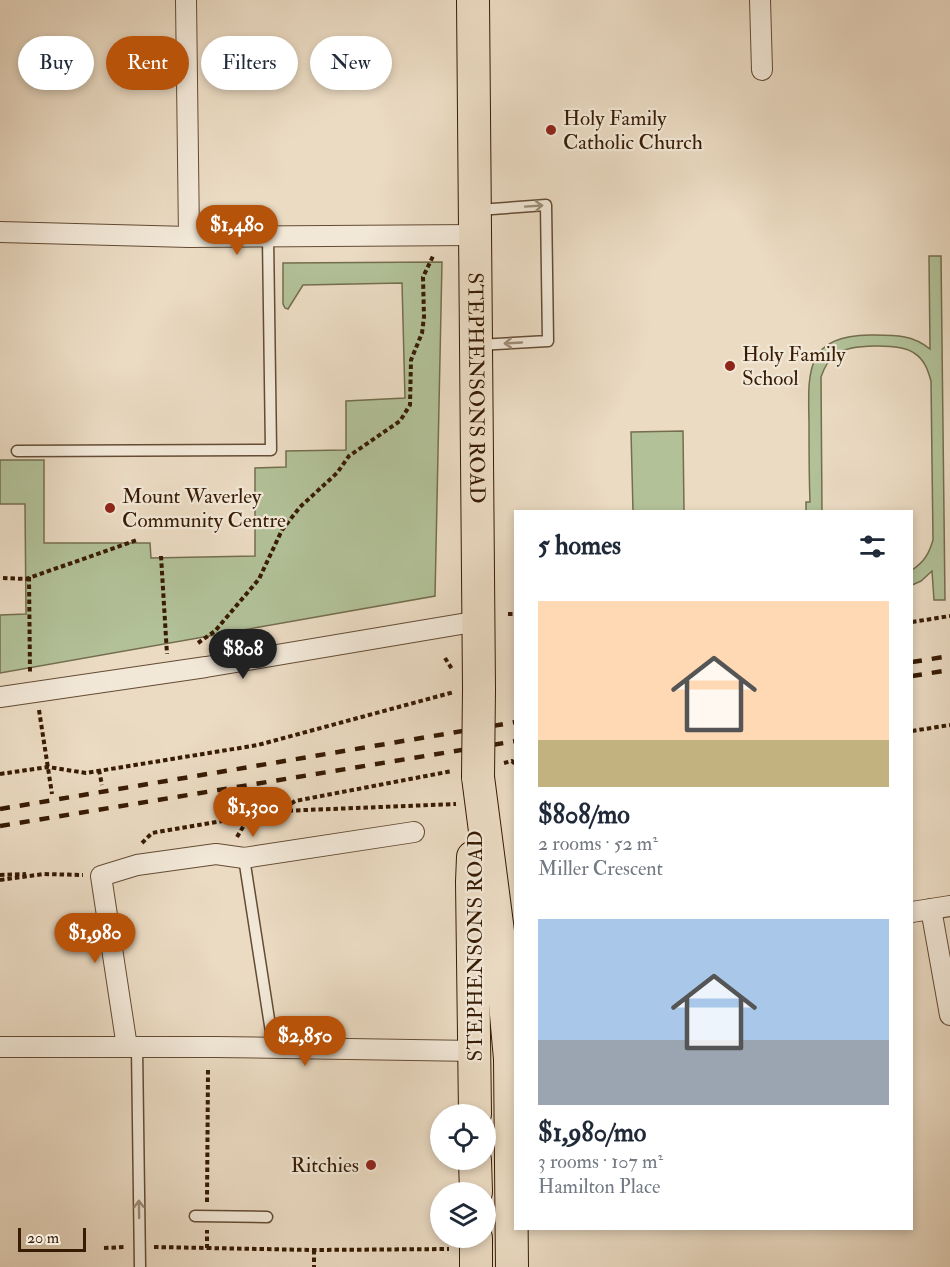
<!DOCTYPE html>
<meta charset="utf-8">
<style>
:root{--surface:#fff;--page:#f2f2f3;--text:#1f2937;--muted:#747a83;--accent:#b45309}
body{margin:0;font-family:"IM FELL Double Pica",serif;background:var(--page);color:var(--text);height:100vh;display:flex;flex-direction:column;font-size:22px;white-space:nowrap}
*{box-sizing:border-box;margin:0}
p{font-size:20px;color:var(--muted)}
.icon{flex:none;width:33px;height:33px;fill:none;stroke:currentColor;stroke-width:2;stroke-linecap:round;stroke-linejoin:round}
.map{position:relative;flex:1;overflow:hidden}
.details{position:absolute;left:514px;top:510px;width:399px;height:720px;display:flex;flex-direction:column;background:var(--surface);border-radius:0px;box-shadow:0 3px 9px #0003}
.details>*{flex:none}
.top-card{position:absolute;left:18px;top:36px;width:406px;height:54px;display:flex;gap:12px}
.controls{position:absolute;left:430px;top:1104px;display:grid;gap:12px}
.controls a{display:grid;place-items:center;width:66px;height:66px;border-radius:50%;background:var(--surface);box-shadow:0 3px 9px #0003;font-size:30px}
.scale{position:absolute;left:18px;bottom:15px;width:68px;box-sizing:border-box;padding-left:6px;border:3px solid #371b03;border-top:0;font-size:16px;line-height:21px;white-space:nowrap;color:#371b03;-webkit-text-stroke:4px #f2e8d8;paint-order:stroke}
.price{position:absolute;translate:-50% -51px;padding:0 14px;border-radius:21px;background:var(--accent);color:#fff;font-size:20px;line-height:39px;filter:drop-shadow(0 2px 3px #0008)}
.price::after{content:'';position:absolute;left:50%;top:36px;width:18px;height:14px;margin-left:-9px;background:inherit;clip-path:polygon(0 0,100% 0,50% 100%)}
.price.active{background:#222;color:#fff}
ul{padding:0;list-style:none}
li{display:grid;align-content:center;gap:12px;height:318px;padding:0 24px}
li span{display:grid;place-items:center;height:186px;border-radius:0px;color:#555}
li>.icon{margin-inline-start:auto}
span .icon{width:108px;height:108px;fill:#fffc;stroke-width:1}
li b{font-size:26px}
h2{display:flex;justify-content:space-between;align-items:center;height:72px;padding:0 24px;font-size:26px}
.chip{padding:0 21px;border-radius:27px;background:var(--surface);box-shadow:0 3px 9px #0003;font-size:21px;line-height:54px}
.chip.active{background:var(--accent);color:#fff}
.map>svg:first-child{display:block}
.green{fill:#b2c198;stroke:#746e4e;stroke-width:1.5}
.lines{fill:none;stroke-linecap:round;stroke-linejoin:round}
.service-casing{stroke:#644b33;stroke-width:13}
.minor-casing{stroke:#644b33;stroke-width:22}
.primary-casing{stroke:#371b03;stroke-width:34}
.path{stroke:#371b03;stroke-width:4;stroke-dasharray:4.5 3;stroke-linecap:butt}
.service{stroke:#f2e8d8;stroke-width:10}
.minor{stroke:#f2e8d8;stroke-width:20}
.primary{stroke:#ebdbc3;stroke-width:32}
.rail{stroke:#371b03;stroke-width:4.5;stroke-dasharray:10 10;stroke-linecap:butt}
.primary-bridge-casing{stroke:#371b03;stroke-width:34;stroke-linecap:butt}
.primary-bridge{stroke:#ebdbc3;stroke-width:32}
.oneway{stroke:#9e8c78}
.poi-dot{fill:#8f2418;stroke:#f2e8d8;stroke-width:2}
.labels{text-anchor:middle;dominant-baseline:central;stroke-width:4.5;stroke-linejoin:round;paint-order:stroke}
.poi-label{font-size:21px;fill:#371b03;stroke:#f2e8d8;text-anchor:start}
.street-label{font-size:21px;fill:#371b03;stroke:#f2e8d8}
</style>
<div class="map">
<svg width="950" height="1267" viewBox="0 0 950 1267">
<rect width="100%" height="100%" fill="#ebdbc3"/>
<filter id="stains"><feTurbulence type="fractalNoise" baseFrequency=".00333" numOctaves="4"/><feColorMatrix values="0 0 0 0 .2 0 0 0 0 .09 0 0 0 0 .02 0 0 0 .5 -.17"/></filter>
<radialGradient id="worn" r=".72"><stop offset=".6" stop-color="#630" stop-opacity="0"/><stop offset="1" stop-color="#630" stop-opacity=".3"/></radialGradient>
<g class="green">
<path d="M 929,256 L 941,256 L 945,600 L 934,600 L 932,571 L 921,581 L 912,585 L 912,570 C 924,562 929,554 933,540 L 931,381 C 928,370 924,359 914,353 C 900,343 850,344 836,354 C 828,360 824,368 821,377 L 822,511 L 806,511 L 806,502 L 810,502 C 809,476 809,449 809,423 C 808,371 805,336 870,335 C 893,335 912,334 930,349 Z"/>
<polygon points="442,262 435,596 0,673 0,615 26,614 25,504 0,504 0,460 44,460 44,543 150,543 151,558 255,556 255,468 286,467 286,451 346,450 346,401 405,398 402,283 303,285 288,309 285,308 283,304 283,263"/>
<polygon points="683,431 684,511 633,511 631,432"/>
</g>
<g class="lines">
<defs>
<g id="service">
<polyline points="478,345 548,341 546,205 478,210"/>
<polyline points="17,451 271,450 268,237"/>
<polyline points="244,858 271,1032 272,1047"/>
<polyline points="137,1048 140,1267"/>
<polyline points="195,1216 267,1217"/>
</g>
<g id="minor">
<polyline points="186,0 189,237"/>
<polyline points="760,0 762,70"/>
<polyline points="0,232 189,237 475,235"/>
<polyline points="0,697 206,667 479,621"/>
<polyline points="931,909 950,1015"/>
<polyline points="912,912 950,906"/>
<polyline points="0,1047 216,1047 475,1051"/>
<polyline points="127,1047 101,876 137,865 216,854 244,858 414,832"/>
</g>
<g id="primary">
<path id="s1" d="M 473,0 L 479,689"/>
<polyline points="478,777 500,947 510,1059 512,1267"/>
<polyline points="473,857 472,882 475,1114"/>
<polyline points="475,1160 476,1192"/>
<polyline points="476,1238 476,1267"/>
</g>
</defs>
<use href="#service" class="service-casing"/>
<use href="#minor" class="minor-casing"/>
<use href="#primary" class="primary-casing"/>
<g class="path">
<polyline points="161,556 167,654"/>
<polyline points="29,577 30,673"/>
<polyline points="3,578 26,579 137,540"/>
<polyline points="508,614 516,614"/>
<polyline points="912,622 950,616"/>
<polyline points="198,643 215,631 259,579 282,530 300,507 337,473 349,456 400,421 410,405 411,360 422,333 424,317 423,277 434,254"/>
<polyline points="445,658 452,669"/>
<polyline points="39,710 52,794"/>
<polyline points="912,731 950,725"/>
<polyline points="504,763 512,761 516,765"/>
<polyline points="99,770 102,785"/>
<polyline points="0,774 48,767 86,773 258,745 454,692"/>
<polyline points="281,811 456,804"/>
<polyline points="237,837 249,817"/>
<polyline points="142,843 152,833 280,811 295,801 452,771"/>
<polyline points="0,875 26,874"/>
<polyline points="0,880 44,874 83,875"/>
<polyline points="207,1202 208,1070"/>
<polyline points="154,1247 207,1248 207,1230"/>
<polyline points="104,1248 126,1247"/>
<polyline points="207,1248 314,1250 449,1249"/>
<polyline points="314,1250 314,1267"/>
</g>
<use href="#service" class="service"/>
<use href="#minor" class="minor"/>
<use href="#primary" class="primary"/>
<g class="rail">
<polyline points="912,662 950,656"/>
<polyline points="912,676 950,670"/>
<polyline points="0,809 516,722"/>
<polyline points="0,826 516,741"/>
</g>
<defs>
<polyline id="primary-bridge" points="478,777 479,689"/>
</defs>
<use href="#primary-bridge" class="primary-bridge-casing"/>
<use href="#primary-bridge" class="primary-bridge"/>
</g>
<defs><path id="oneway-shaft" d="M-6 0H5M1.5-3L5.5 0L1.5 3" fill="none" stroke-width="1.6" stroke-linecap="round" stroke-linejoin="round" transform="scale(1.5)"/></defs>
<g class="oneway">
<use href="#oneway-shaft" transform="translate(534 206) rotate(-4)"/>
<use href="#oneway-shaft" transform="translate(513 343) rotate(177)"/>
<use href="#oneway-shaft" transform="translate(139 1209) rotate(-91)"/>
</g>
<g class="poi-dot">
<circle cx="551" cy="130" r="6"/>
<circle cx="730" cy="366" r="6"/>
<circle cx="110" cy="508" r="6"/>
<circle cx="371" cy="1165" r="6"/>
</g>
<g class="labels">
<g class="poi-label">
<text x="563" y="118">Holy Family<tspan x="563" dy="24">Catholic Church</tspan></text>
<text x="742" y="354">Holy Family<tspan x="742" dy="24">School</tspan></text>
<text x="122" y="496">Mount Waverley<tspan x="122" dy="24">Community Centre</tspan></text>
<text x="359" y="1165" text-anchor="end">Ritchies</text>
</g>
<g class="street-label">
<text stroke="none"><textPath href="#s1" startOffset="388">STEPHENSONS ROAD</textPath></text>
<text transform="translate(475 946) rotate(-90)">STEPHENSONS ROAD</text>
</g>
</g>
<rect width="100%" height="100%" filter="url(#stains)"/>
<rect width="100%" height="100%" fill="url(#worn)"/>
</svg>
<div class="controls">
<a><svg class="icon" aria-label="locate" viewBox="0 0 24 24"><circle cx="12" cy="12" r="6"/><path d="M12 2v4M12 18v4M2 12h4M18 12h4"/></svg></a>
<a><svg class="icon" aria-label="layers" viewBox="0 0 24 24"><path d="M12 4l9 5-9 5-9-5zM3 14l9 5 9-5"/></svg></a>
</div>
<div class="scale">20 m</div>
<b class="price" style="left:237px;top:256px">$1,480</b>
<b class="price active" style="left:243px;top:680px">$808</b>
<b class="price" style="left:253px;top:838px">$1,300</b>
<b class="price" style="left:95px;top:964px">$1,980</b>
<b class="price" style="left:305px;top:1067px">$2,850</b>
<div class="top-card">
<a class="chip">Buy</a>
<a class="chip active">Rent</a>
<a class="chip">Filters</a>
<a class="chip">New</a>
</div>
<section class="details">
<h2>5 homes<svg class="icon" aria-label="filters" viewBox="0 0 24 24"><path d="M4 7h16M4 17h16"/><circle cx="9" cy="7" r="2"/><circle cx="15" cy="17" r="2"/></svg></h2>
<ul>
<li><span style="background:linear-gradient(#ffd9b3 75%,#c2b280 0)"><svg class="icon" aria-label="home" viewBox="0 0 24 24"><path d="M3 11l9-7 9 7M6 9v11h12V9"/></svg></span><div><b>$808/mo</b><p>2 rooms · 52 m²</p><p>Miller Crescent</p></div></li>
<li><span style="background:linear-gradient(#a9c7e8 65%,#9aa5b1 0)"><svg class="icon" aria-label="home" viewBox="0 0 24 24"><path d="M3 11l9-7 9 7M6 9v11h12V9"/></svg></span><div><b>$1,980/mo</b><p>3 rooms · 107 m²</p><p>Hamilton Place</p></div></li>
</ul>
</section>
</div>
